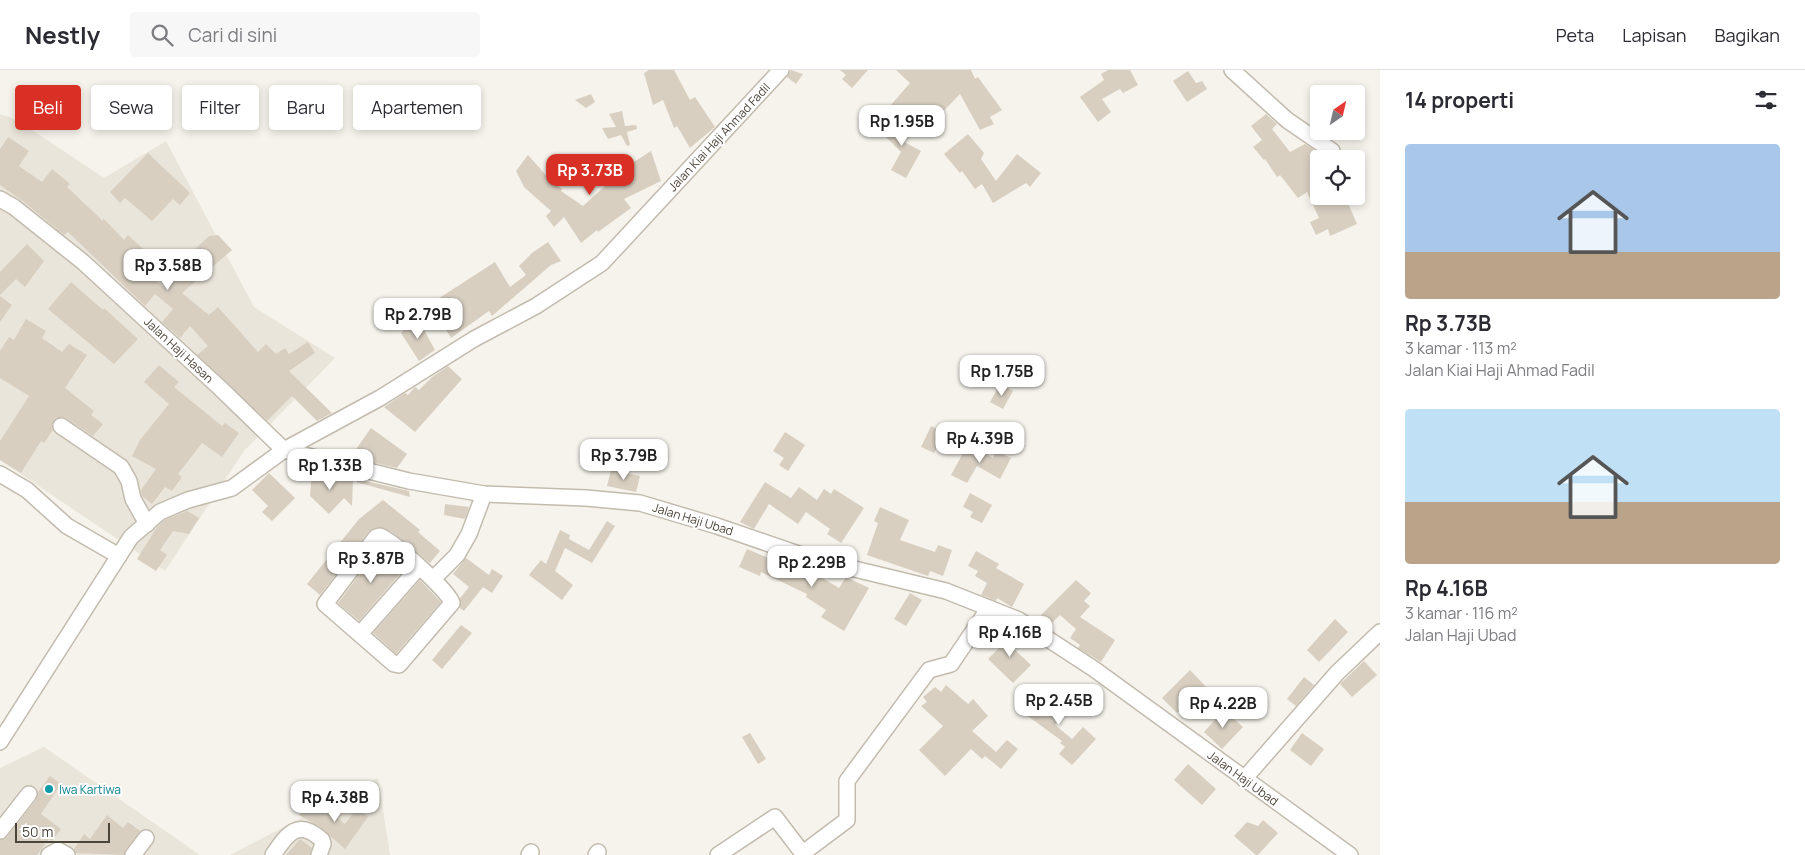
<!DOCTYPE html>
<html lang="id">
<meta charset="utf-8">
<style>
:root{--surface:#fff;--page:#f7f7f7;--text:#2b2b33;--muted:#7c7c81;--line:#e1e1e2;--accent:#d93025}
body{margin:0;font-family:Manrope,sans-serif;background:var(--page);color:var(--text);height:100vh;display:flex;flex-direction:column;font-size:19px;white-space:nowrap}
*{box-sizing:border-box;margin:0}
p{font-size:16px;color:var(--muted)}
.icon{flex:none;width:28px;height:28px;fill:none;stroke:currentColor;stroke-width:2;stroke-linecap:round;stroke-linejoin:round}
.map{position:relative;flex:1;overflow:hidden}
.drawer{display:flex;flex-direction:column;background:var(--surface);width:425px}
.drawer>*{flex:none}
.hud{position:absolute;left:15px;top:15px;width:475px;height:45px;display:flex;gap:10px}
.needle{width:32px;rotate:34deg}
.fabs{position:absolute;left:1310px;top:15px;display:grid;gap:10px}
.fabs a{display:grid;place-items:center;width:55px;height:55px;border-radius:5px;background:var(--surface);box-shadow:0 2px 8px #0003;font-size:25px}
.scale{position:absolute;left:15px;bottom:12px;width:95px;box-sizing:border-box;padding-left:5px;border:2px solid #4b4439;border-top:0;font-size:14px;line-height:18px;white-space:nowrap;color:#4b4439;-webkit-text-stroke:4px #fff;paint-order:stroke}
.price{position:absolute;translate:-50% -42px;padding:0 11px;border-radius:10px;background:#fff;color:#222;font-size:16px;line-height:32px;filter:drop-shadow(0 1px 2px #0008)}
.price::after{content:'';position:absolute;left:50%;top:30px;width:15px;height:11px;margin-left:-8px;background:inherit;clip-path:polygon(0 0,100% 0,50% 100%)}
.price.current{background:var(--accent);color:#fff}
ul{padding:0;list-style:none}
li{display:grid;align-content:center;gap:10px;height:265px;padding:0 25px}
li span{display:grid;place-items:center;height:155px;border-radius:5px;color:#555}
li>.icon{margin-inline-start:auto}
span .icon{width:90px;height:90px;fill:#fffc;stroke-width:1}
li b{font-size:21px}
h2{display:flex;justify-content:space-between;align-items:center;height:60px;padding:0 25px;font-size:21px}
.pill{padding:0 18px;border-radius:5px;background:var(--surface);box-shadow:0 2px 8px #0003;font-size:18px;line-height:45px}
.pill.current{background:var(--accent);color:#fff}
header{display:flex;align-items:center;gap:30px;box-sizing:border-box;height:70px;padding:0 25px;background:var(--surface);border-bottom:1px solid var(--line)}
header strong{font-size:24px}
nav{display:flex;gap:28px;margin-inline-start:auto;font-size:18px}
.search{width:350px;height:45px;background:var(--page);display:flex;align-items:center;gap:12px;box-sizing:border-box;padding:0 18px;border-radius:5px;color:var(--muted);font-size:19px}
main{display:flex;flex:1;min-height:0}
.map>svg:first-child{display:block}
.residential{fill:#eae5da}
.building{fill:#d8cfc1}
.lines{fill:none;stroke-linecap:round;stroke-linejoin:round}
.minor-casing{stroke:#c2bbae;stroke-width:18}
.minor{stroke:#fff;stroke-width:15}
.culture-dot{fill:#0f9aa8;stroke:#fff;stroke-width:2}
.labels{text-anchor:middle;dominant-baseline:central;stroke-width:4;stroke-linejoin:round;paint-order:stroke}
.street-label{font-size:12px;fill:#4b4439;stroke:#fff}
.culture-label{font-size:12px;fill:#0d838f;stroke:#fff;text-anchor:start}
</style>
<header>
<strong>Nestly</strong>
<div class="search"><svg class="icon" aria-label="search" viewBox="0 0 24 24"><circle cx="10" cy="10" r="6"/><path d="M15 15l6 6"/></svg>Cari di sini</div>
<nav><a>Peta</a><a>Lapisan</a><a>Bagikan</a></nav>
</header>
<main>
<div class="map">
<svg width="1380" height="785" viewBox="0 0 1380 785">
<rect width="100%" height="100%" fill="#f6f3ec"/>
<g class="residential">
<polygon points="0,44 17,50 104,108 166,71 254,237 335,288 244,381 165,501 0,390"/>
<polygon points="44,677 200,785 0,785 0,698"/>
<polygon points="378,708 390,785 230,785"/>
</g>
<g class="building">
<polygon points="649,0 674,0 690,30 695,27 715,57 690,78 677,56 674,58 663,30 653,35 644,3"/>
<polygon points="791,0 803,4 796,14 787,7"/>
<polygon points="840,0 868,0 852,18 842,9 846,5"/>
<polygon points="896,0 971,0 975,9 978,7 1002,40 990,47 994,54 980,60 960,24 933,52 918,37 908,49 891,35 910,13"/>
<polygon points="1108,0 1130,0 1138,15 1123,23 1120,19 1102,29 1111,42 1098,52 1080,27 1104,10 1101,4"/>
<polygon points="1188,1 1196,13 1202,11 1207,19 1187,32 1173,11"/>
<polygon points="591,24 595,32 586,38 575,30"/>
<polygon points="622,41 625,56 636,55 637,59 627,62 630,75 627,76 621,65 608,69 602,58 616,57 609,44"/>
<polygon points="1266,44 1277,54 1272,59 1290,82 1305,74 1313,79 1317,86 1313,88 1319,95 1319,126 1345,126 1357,154 1330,166 1328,159 1316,165 1310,152 1319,148 1307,122 1298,128 1280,105 1277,107 1265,89 1264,90 1253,77 1262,70 1251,56"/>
<polygon points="899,47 914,62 904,72 921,81 906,108 891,100 901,82 881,62 882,60 885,61"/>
<polygon points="968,64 984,83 981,89 996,111 1017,84 1041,103 1030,117 1026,113 993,133 982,114 975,119 962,101 960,103 944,84"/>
<polygon points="8,67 29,81 19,96 42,112 52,99 70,114 67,117 103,151 103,148 124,170 128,165 150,185 139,197 165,218 180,201 175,194 191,181 192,182 209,166 218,165 232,180 182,223 209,245 218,237 258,282 266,274 276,284 285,278 289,284 308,272 315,283 289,301 332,343 317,351 292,326 267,351 197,285 208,276 190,256 180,268 162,252 173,239 155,224 145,236 68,162 64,165 24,132 0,115 0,79"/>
<polygon points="651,81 661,111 624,129 631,138 598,162 597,160 581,173 564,147 554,157 546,146 551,141 524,117 516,101 528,85 551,111 562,119 561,121 583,136 614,108 612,106"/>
<polygon points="148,83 190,123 180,135 173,129 152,151 125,128 120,133 110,122"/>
<polygon points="548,172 561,191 551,195 492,246 489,241 451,268 430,234 495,192 510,217 526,205 519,196 532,183"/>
<polygon points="27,174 44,191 25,217 16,209 0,225 0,202"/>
<polygon points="71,212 103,240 104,238 138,269 114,294 48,239"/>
<polygon points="0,226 12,235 0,252"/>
<polygon points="26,249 46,261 42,268 62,282 69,274 87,285 65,318 94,341 91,345 103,354 93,366 66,348 57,348 52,355 53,360 44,373 41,371 21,403 0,390 0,371 29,326 0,308 0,281 9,267 14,270"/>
<polygon points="418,249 435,280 419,291 401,263"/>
<polygon points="159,295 179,312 174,317 222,356 225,353 239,363 222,387 202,373 178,404 182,407 172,421 165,417 152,434 142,426 141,420 156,399 132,386 140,370 169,334 144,312"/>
<polygon points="448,296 462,309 415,362 384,337 405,323 408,325 415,317 419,320 432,307"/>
<polygon points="1000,314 1013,321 1003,339 990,332"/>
<polygon points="931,356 944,363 934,383 921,377"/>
<polygon points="371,358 407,384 397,398 357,389 352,385"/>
<polygon points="785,362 805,375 788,401 779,395 784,388 773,381"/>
<polygon points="968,374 993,388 996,381 1011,388 1000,409 977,396 967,413 951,405"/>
<polygon points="611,400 640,406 636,422 607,416"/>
<polygon points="312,402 330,403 330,408 353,409 352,436 344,428 329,444 310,426"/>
<polygon points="269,403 295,428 272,451 262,442 268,436 252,420"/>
<polygon points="357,409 409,421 410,427 356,412"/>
<polygon points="765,412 791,428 799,417 817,430 824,419 831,424 834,419 864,438 841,473 827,464 830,459 806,442 798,454 769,434 754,459 740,452"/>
<polygon points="970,423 992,435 982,453 970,447 973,442 963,437"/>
<polygon points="383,430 420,460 418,462 440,481 430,493 392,462 384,458 374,458 369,461 320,525 307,514 359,449"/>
<polygon points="445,434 469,437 465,449 444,445"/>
<polygon points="880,437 909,450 900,470 935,482 938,475 952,480 943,506 930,501 928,506 867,485 878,453 874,451"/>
<polygon points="187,441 199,448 189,464 173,461 160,480 167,485 156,501 137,489 157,457 165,450"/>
<polygon points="607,451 615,456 592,493 565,478 555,501 573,515 562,530 529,505 541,490 546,494 560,460 570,465 569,469 589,480"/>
<polygon points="380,477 406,497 359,551 338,533"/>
<polygon points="747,479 806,504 807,501 819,506 839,518 846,507 869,518 844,561 821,547 826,540 806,527 807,524 761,502 760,506 739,497"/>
<polygon points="976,481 999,494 996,498 1024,514 1012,537 997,528 996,531 981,525 987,513 975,506 978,501 968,496"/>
<polygon points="466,488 489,505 492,499 503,506 492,523 483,517 464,541 460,538 460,528 469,517 453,504"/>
<polygon points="420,510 441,532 396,584 373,563"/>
<polygon points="1076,510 1091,523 1084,531 1090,536 1080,547 1115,570 1101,592 1078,578 1080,575 1070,568 1076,559 1060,545 1051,554 1041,545"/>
<polygon points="910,523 922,530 906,556 894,549"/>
<polygon points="1335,549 1348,562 1319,592 1307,580"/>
<polygon points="461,555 472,563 442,599 432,590"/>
<polygon points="1016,561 1025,569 1015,580 1031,595 1013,613 988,589"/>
<polygon points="1364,591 1377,605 1352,627 1340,614"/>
<polygon points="1190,600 1209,620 1197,631 1193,627 1177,643 1162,628"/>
<polygon points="1304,607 1314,615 1296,636 1287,629"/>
<polygon points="946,615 968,634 973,629 988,646 972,661 996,682 1007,670 1018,679 1001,699 985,686 982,689 971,679 945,706 919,680 943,656 921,636 927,632 923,627 935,617 941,622"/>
<polygon points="1046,617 1060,627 1053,636 1064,644 1055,655 1072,669 1083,657 1096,669 1072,695 1059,684 1065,677 1060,673 1062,671 1025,644"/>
<polygon points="1224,640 1243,657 1222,679 1204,662"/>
<polygon points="750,663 766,689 758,694 742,667"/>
<polygon points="1302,663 1324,679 1311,696 1290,680"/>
<polygon points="1188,694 1216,719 1202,735 1174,710"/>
<polygon points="50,706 61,714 41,744 61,759 52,771 49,769 37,785 0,785 0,770 7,767 36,730 38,722"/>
<polygon points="309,731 322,741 324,738 345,754 357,738 368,747 345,779 319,756 299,745"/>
<polygon points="107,745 123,758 128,752 140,761 126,779 124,785 76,783 74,779 84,764 90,769"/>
<polygon points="1263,750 1278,763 1258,785 1256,785 1234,766 1247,752 1258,756"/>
<polygon points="300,769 312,778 310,785 286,785"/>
</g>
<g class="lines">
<defs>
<g id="minor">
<polyline points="1232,0 1287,50 1332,81"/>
<polyline points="0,129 14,137 83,192 220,318 284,380 409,411 484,424 586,428 640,433 717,456 813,489 946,521 1019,550 1094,599 1350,785"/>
<polyline points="61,356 121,397 129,411 133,429 147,454"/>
<polyline points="0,404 27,420 67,456 119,486"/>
<path d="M 380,466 C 392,470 449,521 452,533 L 399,595 L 394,594 L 325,534 L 376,467 Z"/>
<polyline points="433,509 457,485 469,464 484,424"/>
<polyline points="360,564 419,497"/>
<polyline points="0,672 131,467 160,442 188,430 232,418 284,380 380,328 474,269 536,236 602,193 781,0"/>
<polyline points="1244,709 1337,603 1380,562"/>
<polyline points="0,761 29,724"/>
<polyline points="803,783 847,750 847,711 929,600 951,594 989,538"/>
<polyline points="49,785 58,780 67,785"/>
<polyline points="133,785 146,768"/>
<path d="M 273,785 C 287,764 298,748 322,770 L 323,774 L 319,785"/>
<polyline points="529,785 531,782"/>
<polyline points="596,785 598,782"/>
<polyline points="718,785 775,747 804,785"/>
</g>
</defs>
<use href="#minor" class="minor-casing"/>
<use href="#minor" class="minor"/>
</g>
<circle class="culture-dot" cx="49" cy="719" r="5"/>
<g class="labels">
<g class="street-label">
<text transform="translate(719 67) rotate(-47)">Jalan Kiai Haji Ahmad Fadil</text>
<text transform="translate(179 280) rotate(43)">Jalan Haji Hasan</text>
<text transform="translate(693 449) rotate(17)">Jalan Haji Ubad</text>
<text transform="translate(1243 708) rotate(36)">Jalan Haji Ubad</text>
</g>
<g class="culture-label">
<text x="59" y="719">Iwa Kartiwa</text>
</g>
</g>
</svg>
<div class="fabs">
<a><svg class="needle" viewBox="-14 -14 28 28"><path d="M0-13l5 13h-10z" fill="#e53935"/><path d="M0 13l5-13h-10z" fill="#7c7c81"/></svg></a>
<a><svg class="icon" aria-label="locate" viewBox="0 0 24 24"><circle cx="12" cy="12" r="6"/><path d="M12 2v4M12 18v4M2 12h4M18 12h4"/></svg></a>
</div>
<div class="scale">50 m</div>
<b class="price" style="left:902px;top:77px">Rp 1.95B</b>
<b class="price current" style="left:590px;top:126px">Rp 3.73B</b>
<b class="price" style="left:168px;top:221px">Rp 3.58B</b>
<b class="price" style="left:418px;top:270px">Rp 2.79B</b>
<b class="price" style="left:1002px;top:327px">Rp 1.75B</b>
<b class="price" style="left:980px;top:394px">Rp 4.39B</b>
<b class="price" style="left:624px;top:411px">Rp 3.79B</b>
<b class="price" style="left:330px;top:421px">Rp 1.33B</b>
<b class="price" style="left:371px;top:514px">Rp 3.87B</b>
<b class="price" style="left:812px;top:518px">Rp 2.29B</b>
<b class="price" style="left:1010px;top:588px">Rp 4.16B</b>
<b class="price" style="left:1059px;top:656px">Rp 2.45B</b>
<b class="price" style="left:1223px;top:659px">Rp 4.22B</b>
<b class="price" style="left:335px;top:753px">Rp 4.38B</b>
<div class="hud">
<a class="pill current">Beli</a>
<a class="pill">Sewa</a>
<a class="pill">Filter</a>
<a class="pill">Baru</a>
<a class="pill">Apartemen</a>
</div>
</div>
<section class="drawer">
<h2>14 properti<svg class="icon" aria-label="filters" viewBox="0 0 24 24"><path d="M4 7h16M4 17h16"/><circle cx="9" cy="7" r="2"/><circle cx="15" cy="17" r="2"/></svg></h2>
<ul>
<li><span style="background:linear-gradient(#a9c7e8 70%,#b9a48a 0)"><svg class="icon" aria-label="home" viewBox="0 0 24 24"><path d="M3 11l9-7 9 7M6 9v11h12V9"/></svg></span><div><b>Rp 3.73B</b><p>3 kamar · 113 m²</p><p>Jalan Kiai Haji Ahmad Fadil</p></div></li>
<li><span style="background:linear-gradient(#bfe0f5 60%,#b9a48a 0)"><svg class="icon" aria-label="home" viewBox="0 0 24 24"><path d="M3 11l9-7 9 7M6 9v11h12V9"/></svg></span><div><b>Rp 4.16B</b><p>3 kamar · 116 m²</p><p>Jalan Haji Ubad</p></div></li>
</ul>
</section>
</main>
